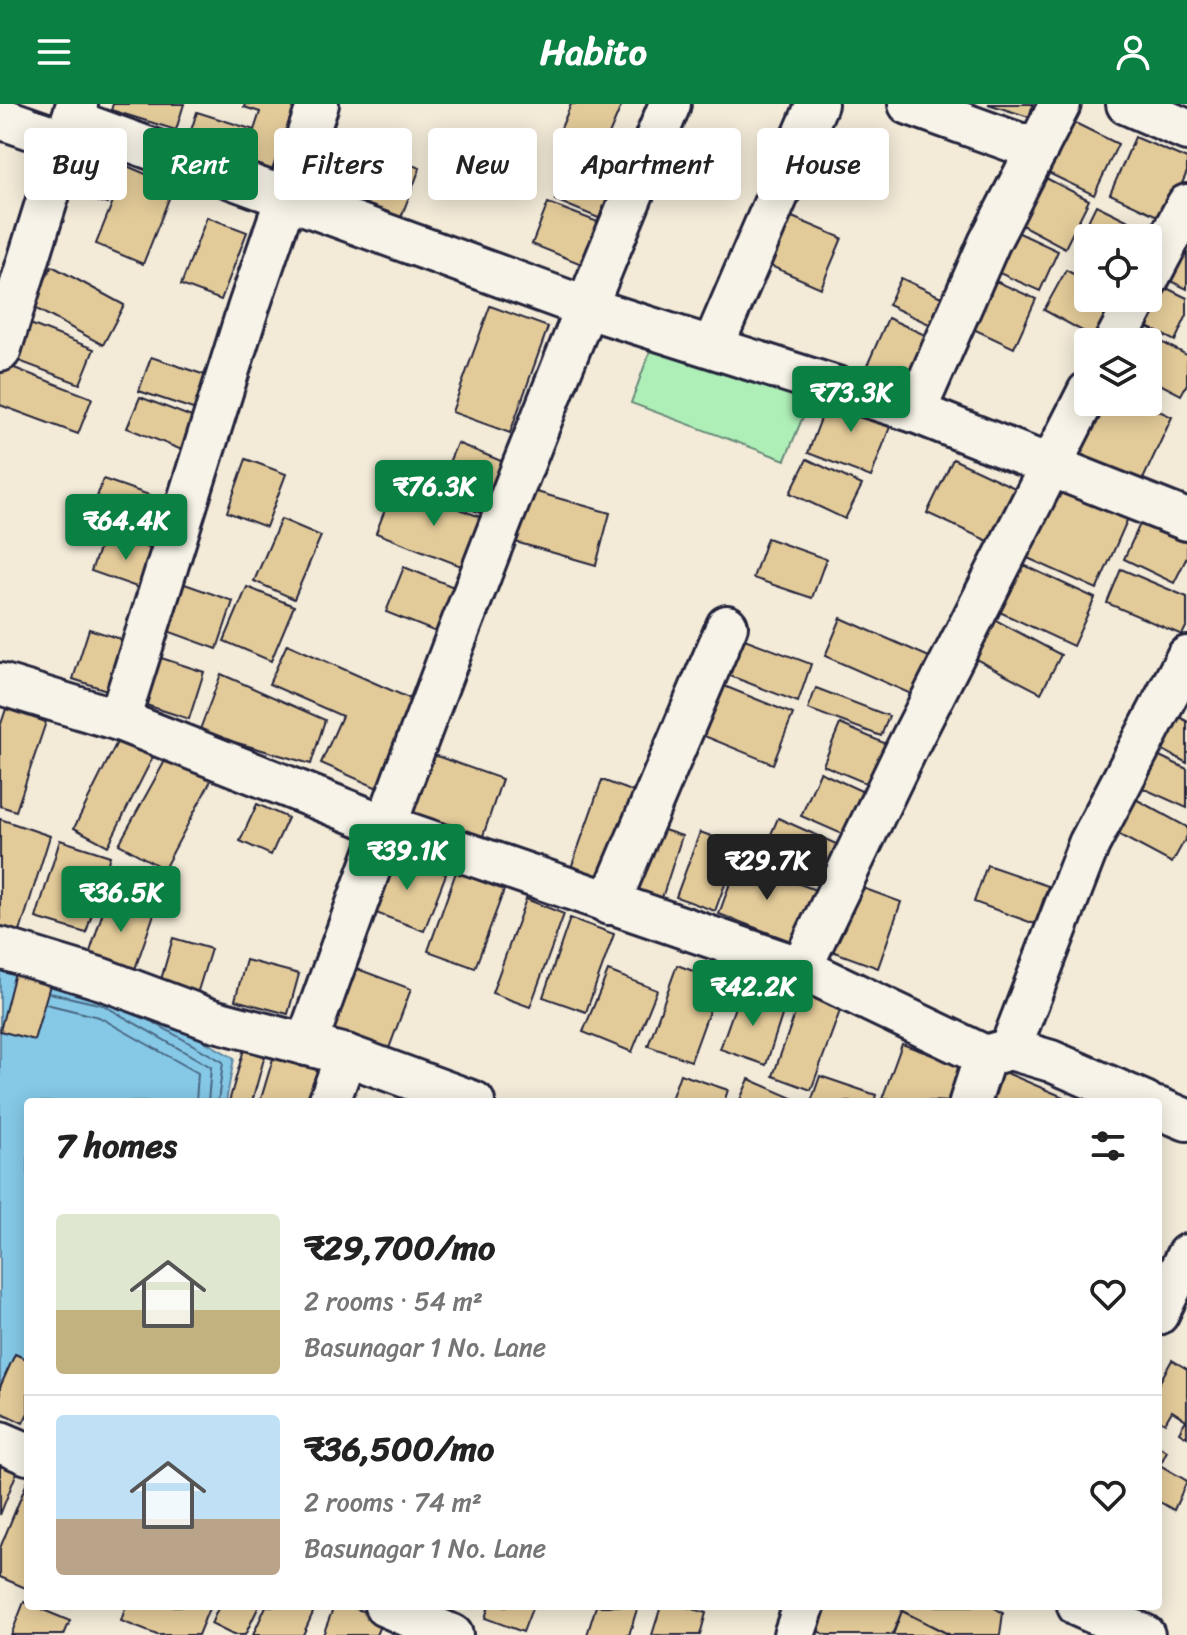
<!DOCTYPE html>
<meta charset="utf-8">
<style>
:root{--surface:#fff;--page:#f2f2f2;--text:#222;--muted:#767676;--line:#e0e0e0;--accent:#0b8043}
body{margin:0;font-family:Sriracha,sans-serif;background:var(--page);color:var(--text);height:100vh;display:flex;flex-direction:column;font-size:30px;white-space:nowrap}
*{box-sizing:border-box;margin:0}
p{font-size:26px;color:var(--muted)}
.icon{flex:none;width:44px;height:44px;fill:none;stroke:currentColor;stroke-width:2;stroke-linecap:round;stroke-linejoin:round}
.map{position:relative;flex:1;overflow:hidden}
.side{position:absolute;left:24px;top:994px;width:1138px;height:512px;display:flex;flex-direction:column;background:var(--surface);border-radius:8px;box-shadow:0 4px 20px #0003}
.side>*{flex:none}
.top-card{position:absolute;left:24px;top:24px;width:1140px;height:72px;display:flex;gap:16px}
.tools{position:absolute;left:1074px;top:120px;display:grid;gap:16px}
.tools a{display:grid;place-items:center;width:88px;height:88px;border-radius:8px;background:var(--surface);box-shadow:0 4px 20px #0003;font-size:40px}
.price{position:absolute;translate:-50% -68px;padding:0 18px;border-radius:8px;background:var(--accent);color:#fff;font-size:26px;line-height:52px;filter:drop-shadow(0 2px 4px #0008)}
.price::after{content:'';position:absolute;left:50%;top:48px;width:24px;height:18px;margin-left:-12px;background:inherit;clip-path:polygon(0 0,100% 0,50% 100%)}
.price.on{background:#222;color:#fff}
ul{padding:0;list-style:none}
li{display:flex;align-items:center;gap:24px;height:200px;padding:0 32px}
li+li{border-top:2px solid var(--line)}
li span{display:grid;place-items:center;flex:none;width:224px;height:160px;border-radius:8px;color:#555}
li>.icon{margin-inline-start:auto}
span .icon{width:96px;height:96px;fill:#fffc;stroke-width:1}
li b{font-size:34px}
h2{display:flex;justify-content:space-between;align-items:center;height:96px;padding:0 32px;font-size:34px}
.tag{padding:0 28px;border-radius:8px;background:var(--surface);box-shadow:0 4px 20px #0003;font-size:28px;line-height:72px}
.tag.on{background:var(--accent);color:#fff}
header{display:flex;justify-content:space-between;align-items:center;height:104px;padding:0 32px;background:var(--accent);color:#fff;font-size:36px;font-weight:700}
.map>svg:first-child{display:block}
.green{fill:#aeefb7;stroke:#688879;stroke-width:2}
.water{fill:#85c9e7;stroke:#5d86a2;stroke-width:2}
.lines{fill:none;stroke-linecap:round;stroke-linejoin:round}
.shore{stroke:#4a6580;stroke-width:2}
.building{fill:#e3cb99;stroke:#22223b;stroke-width:2}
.minor-casing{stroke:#22223b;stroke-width:46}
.minor{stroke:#f7f3e8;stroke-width:40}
</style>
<header><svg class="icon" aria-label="menu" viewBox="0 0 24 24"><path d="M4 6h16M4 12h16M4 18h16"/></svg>Habito<svg class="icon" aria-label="person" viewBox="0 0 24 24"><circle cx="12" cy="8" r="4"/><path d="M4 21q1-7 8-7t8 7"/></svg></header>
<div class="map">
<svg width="1187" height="1531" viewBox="0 0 1187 1531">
<rect width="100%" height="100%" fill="#f3ebd8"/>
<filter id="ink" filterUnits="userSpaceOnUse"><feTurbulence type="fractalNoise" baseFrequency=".0125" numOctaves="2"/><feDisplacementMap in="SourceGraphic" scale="16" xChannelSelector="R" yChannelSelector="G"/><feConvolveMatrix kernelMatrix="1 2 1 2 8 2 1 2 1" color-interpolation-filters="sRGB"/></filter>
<g filter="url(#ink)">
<polygon class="green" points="651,244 810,296 785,356 631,299"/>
<polygon class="water" points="0,858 110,884 234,954 226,998 28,998 28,1313 0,1302"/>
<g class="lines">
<g class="shore">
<polyline points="50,889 103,901 211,963 208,998"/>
<polyline points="46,900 99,913 198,969 196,998"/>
<polyline points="151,917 223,958 218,998"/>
</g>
</g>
<g class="building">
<polygon points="113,0 184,0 176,26 111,6"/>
<polygon points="245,0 299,0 276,79 184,48 197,8 254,26 260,8 244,3"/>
<polygon points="571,0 622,0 597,59 554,41"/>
<polygon points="988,0 1033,0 1029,13"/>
<polygon points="1065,14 1118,40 1094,91 1040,65"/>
<polygon points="326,26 365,41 342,100 303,84"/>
<polygon points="1135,33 1187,55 1187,68 1166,116 1110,90"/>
<polygon points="76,35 122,48 107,100 61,87"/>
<polygon points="374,47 420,64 400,116 355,99"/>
<polygon points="572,55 631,79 613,120 555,96"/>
<polygon points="127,62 174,82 143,160 96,140"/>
<polygon points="1040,71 1089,96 1065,144 1016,118"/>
<polygon points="548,99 611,123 594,165 532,140"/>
<polygon points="1096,101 1145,125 1141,134 1088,134 1088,153 1074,146"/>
<polygon points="785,110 842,134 821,184 764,159"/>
<polygon points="207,113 247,128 221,196 181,181"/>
<polygon points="1015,127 1058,147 1040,187 997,168"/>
<polygon points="1187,131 1187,185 1162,173"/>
<polygon points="52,162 124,201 103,241 31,202"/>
<polygon points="1066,166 1088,178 1088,194 1117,194 1095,234 1044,206"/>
<polygon points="901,174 956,200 944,227 888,201"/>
<polygon points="991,175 1036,195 1014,244 969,223"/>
<polygon points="1152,177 1187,194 1187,211 1175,237 1133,216"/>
<polygon points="490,202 548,223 510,329 452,308"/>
<polygon points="888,214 938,237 916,287 866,264"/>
<polygon points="25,218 94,245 80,280 11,254"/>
<polygon points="1142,228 1187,251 1187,280 1181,291 1148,274 1148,238 1137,238"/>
<polygon points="151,253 217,275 205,309 139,287"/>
<polygon points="4,260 92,294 78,330 0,301 0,270"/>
<polygon points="831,288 894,312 871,373 808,349"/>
<polygon points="140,293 205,318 192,350 127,324"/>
<polygon points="1092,298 1140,298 1172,313 1138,386 1066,352"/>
<polygon points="457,339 516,363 494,415 436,390"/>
<polygon points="246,355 286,370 266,423 227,408"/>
<polygon points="807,355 862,381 845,415 790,389"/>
<polygon points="953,355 1015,384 990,438 927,409"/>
<polygon points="103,375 178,401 166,436 91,411"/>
<polygon points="1056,379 1129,412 1097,485 1023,452"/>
<polygon points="395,380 493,418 474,467 376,429"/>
<polygon points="519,383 610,409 596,461 505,435"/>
<polygon points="1145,409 1187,429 1187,453 1174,479 1124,455"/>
<polygon points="281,415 321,432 294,495 254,477"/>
<polygon points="105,428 162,448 148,487 91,467"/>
<polygon points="767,434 826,455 812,494 753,474"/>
<polygon points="1015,457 1095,494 1073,542 993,505"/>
<polygon points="404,463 464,487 446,532 386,508"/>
<polygon points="1121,465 1187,493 1187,521 1182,531 1107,499"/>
<polygon points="179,478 233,497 217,545 162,525"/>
<polygon points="247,483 294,502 271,557 224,537"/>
<polygon points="988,512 1061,551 1041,589 968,551"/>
<polygon points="841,514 936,556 920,594 825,552"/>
<polygon points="89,525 136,540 119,590 73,575"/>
<polygon points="739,533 811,560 798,598 725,570"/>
<polygon points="287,540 420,599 382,686 321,659 342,612 269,580"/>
<polygon points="149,550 204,568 189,615 134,597"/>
<polygon points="221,570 325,616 311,660 199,628"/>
<polygon points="712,577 793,610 773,660 692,627"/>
<polygon points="816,584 889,612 881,632 808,605"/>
<polygon points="6,605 46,618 16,707 0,702 0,623"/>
<polygon points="1177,612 1187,617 1187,659 1161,645"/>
<polygon points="840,620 891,642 875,683 823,661"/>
<polygon points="119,634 154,651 108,742 74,724"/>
<polygon points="171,646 215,669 164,765 119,740"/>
<polygon points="428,649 502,675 482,735 408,709"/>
<polygon points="1153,649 1187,665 1187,704 1138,682"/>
<polygon points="820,668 868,690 849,733 801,712"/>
<polygon points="602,676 640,690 608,780 570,767"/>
<polygon points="1130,692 1187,723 1187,732 1172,759 1112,727"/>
<polygon points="257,700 288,714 271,751 240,737"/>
<polygon points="778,714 843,743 827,780 762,751"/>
<polygon points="0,715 50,732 18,834 0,828"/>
<polygon points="646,720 682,732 661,797 625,785"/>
<polygon points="700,728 739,742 715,807 676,793"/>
<polygon points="60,736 110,752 86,829 36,814"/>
<polygon points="389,748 446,770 424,827 368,806"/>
<polygon points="738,757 816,786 796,839 719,810"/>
<polygon points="987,761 1048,782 1035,820 974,798"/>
<polygon points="456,768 504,786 475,864 428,847"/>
<polygon points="852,780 901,798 878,864 829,846"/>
<polygon points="107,795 154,810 135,865 89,851"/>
<polygon points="526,795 564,810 530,903 492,889"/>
<polygon points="570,814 614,830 586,908 543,893"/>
<polygon points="173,834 211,845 197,890 160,879"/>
<polygon points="246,856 299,870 288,910 235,896"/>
<polygon points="18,857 54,867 34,936 0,927"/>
<polygon points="677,861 720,877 691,957 648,942"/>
<polygon points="355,864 411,885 388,947 331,926"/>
<polygon points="608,867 657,886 632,948 583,928"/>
<polygon points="741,886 785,902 766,961 720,945"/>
<polygon points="802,890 841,904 811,986 773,972"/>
<polygon points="902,940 965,963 952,998 882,995"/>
<polygon points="244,945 265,951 252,998 229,998"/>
<polygon points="275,948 319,962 308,998 260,998"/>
<polygon points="1002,967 1075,998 989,998"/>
<polygon points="680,970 728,986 724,998 670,998"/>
<polygon points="820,972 876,991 874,998 811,998"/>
<polygon points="749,975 795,995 794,998 739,998"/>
<polygon points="15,1250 28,1256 28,1309 23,1319 0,1308 0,1283"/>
<polygon points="1172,1256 1187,1265 1187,1333 1179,1328 1186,1316 1172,1307 1165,1319 1158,1315 1158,1281"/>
<polygon points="1158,1342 1167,1347 1160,1361 1187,1377 1174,1406 1158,1397"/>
<polygon points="0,1347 22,1355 0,1411"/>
<polygon points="28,1376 28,1485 0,1473 0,1444"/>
<polygon points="24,1498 70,1517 64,1531 11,1531"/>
<polygon points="126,1502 210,1502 198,1531 157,1531 121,1517"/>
<polygon points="219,1502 259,1502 245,1531 233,1531 211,1520"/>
<polygon points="266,1502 316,1502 303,1531 253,1531"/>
<polygon points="334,1502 349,1502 383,1515 376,1531 323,1531"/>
<polygon points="489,1502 533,1502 523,1528 485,1514"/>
<polygon points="596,1502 638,1502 629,1531 587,1531"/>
<polygon points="661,1502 683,1502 706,1509 700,1531 652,1531"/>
<polygon points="816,1502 991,1502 1003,1509 1000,1531 950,1531 902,1507 892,1531 827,1531 809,1524"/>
<polygon points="902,1507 950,1531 893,1531"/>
</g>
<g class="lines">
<defs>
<g id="minor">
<polyline points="909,0 1037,46"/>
<polyline points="1127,0 1187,26"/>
<polyline points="0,14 66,37"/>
<polyline points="72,16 585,203 915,308 1187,416"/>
<polyline points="1148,175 1187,101"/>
<polyline points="1115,238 1138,194"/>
<polyline points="713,242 817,0"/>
<polyline points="0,247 77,0"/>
<polyline points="915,308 989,139 1060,0"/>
<polyline points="0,580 119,616 384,721 801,864 985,952 1010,945 1051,957 1145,998"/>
<polyline points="119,616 248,205 318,0"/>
<polyline points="609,800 727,522"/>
<polyline points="0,844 102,875 212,916 346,951 474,998"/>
<polyline points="801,864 907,644 1088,288"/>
<path d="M 306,941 C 419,624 540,310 670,0"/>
<polyline points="1010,945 1089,740 1187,553"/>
<polyline points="329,998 346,951"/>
<polyline points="970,998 985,952"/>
<polyline points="1158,1004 1187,1016"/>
<polyline points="1158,1210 1187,1151"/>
<polyline points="0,1338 28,1350"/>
<polyline points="385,1502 452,1531"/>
<polyline points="1078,1502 1144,1531"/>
<polyline points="794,1531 804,1502"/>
</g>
</defs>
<use href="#minor" class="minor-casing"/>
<use href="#minor" class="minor"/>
</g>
</g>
</svg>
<div class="tools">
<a><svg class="icon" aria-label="locate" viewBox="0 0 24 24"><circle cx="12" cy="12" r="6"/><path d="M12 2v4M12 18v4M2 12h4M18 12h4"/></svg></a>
<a><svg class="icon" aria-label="layers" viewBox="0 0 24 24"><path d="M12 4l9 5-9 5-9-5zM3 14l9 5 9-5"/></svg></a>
</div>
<b class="price" style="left:851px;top:330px">₹73.3K</b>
<b class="price" style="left:434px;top:424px">₹76.3K</b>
<b class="price" style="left:126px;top:458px">₹64.4K</b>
<b class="price" style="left:407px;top:788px">₹39.1K</b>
<b class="price on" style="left:767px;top:798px">₹29.7K</b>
<b class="price" style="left:121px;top:830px">₹36.5K</b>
<b class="price" style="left:753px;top:924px">₹42.2K</b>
<div class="top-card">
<a class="tag">Buy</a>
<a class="tag on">Rent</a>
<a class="tag">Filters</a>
<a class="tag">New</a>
<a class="tag">Apartment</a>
<a class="tag">House</a>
</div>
<section class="side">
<h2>7 homes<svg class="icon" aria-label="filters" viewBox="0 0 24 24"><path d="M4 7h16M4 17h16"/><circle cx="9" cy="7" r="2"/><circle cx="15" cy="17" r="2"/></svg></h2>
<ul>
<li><span style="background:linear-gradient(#dfe7d0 60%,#c2b280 0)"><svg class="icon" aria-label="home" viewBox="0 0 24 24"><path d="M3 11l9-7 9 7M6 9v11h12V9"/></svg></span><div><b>₹29,700/mo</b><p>2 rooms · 54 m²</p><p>Basunagar 1 No. Lane</p></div><svg class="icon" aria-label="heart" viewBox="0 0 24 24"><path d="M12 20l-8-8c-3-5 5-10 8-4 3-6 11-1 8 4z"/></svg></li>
<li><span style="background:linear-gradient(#bfe0f5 65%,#b9a48a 0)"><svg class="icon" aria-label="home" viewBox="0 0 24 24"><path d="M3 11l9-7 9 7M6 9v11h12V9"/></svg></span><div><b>₹36,500/mo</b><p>2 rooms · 74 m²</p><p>Basunagar 1 No. Lane</p></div><svg class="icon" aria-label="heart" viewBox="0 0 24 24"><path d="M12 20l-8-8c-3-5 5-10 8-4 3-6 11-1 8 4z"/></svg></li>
</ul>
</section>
</div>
